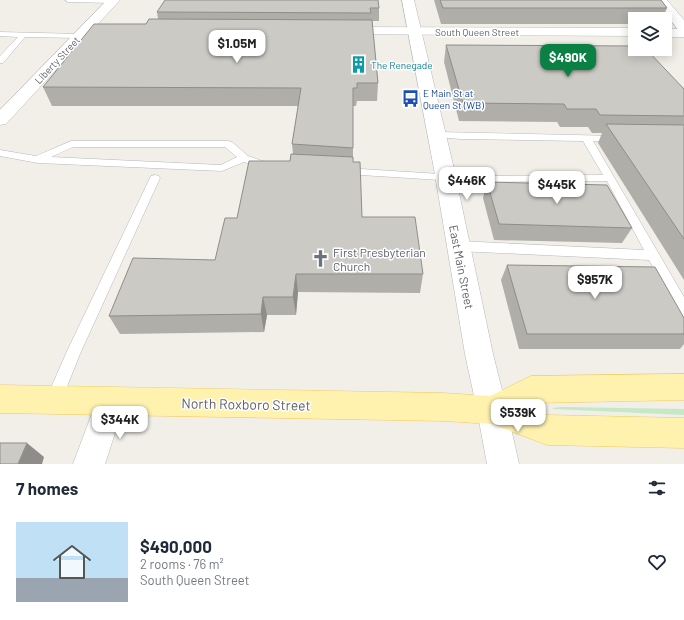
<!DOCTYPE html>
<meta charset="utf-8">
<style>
:root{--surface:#fff;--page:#f2f2f3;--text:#1f2937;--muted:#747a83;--line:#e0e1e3;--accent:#0b8043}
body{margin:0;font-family:Barlow,sans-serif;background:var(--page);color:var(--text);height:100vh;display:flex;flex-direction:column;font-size:15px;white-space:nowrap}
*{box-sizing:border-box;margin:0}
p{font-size:13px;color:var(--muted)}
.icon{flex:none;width:22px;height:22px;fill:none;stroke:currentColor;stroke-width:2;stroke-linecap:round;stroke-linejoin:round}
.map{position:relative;height:464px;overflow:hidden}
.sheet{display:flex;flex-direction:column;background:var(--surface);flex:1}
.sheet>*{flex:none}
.controls{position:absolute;left:628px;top:12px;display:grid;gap:8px}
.controls a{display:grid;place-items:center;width:44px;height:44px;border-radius:0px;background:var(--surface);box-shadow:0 2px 10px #0003;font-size:20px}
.price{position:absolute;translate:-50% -34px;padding:0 9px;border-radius:8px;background:#fff;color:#222;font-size:13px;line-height:26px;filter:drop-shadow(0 1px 2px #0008)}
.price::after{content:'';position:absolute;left:50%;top:24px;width:12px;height:9px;margin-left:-6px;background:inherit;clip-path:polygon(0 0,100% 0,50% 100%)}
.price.on{background:var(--accent);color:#fff}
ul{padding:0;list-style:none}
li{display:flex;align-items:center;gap:12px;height:100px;padding:0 16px}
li+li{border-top:1px solid var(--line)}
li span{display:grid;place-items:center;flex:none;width:112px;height:80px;border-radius:0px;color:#555}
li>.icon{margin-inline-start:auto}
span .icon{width:48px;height:48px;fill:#fffc;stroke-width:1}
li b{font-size:17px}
h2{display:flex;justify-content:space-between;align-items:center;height:48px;padding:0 16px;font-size:17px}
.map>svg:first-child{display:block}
.green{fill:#c5e8c5}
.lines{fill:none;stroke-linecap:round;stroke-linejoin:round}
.service-casing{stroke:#b5b8bc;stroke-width:1}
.minor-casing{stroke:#b5b8bc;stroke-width:1}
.tertiary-casing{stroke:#b5b8bc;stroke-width:1}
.secondary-casing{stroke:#b6babf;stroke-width:1}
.primary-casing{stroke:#f2c960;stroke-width:1}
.service{fill:#fff;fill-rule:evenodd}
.minor{fill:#fff;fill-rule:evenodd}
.tertiary{fill:#fff;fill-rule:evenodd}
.secondary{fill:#fff;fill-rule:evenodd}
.primary{fill:#fff2af;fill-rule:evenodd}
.wall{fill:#afaea9}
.shaded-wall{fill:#8f8d8a}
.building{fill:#cccac5;stroke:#8f8d8a}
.labels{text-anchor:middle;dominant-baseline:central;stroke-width:3;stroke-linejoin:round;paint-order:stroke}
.far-street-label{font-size:10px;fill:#5f6368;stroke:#fff}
.far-culture-label{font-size:10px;fill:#0d838f;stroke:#fff;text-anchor:start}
.far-transit-label{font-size:10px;fill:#164399;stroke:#fff;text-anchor:start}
.worship-label{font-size:12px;fill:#5b616d;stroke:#fff;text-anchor:start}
.street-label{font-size:12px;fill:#5f6368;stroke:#fff}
.near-street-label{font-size:14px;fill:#5f6368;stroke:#fff}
</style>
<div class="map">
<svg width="684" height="464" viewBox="0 0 684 464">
<rect width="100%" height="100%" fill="#f1efe8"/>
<polygon class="green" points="561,407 684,409 684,415 553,409 553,408"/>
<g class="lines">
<defs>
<g id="service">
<polygon points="65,0 116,0 116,1 113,3 68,2"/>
<polygon points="0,32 80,34 84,36 80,38 25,37 3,63 0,63 0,56 18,37 0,36"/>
<polygon points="437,132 618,136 620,138 615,141 593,141 684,297 684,316 679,314 649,260 458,251 454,249 452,246 454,243 458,241 644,250 607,181 472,182 345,174 340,171 345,168 472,176 603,175 583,141 461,139 434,137 432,135"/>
<path d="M 71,141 L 228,141 L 232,142 L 248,156 L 271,164 L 272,166 L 267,169 L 244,162 L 222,171 L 38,163 L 0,156 L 0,150 L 36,156 ZM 73,147 L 225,147 L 237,157 L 221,165 L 51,157 Z"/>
<polygon points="155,175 159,176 160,178 80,354 60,404 54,407 48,404 46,399 68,349 150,178 151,176"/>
</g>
<g id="minor">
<polygon points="344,27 635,28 635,36 339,34 337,31 339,28"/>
<rect x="665" y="29" width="19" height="8"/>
<polygon points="110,388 120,392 125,402 105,464 73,464 100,392"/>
</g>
<g id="tertiary">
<polygon points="107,0 120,0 6,124 0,125 0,110"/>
<polygon points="402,0 414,0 454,169 493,354 507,410 502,420 492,424 482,420 477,410 465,354 434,169"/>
<polygon points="655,0 667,0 684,20 684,32 679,31"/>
</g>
<polygon id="secondary" points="492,396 502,400 507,410 519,464 487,464 477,410 482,400"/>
<polygon id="primary" points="684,374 684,400 534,403 526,408 547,415 684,418 684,448 547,445 492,424 443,421 0,413 0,385 443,393 490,396 531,376"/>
</defs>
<use href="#service" class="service-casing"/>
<use href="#minor" class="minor-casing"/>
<use href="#tertiary" class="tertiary-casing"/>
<use href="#secondary" class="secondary-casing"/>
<use href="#primary" class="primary-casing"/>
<use href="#service" class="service"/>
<use href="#minor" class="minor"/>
<use href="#tertiary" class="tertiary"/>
<use href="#secondary" class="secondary"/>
<use href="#primary" class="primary"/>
</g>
<g class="wall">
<polygon points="434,0 661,0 667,8 662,19 635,19 635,24 441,24"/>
<polygon points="379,8 379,21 372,21 378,83 377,101 357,101 356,106 353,106 353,162 362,217 423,274 420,293 298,292 296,315 267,315 264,332 120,334 109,316 215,260 237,218 290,161 293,154 292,144 298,106 52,106 43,87 146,24 158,19 157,12"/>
<polygon points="446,45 684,89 684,280 598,143 602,133 592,133 588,127 560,127 557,122 459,121 444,62"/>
<polygon points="487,182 632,228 622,243 494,240 483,198"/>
<polygon points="507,265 684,318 684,344 680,349 519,349 501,280"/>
</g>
<g class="shaded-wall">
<polygon points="296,274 298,292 296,315 293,297"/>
<polygon points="263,297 267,315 264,332 261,314"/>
<polygon points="27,443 44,457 42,464 18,464"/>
</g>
<g class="building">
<polygon points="165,0 378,0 379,8 370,8 371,13 157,12"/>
<polygon points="440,0 661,0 667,8 443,8"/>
<polygon points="149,19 372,20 378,83 357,83 357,88 353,88 353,148 292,144 301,88 43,87 94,24 146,24"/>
<polygon points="446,45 635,46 635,49 646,49 684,89 684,116 600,115 596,109 567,109 564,104 463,103"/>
<polygon points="606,124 684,125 684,239"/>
<polygon points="291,154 353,157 353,162 360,162 362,217 415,217 423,274 296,274 293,297 263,297 261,314 109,316 133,258 215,260 225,218 237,218 249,161 290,161"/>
<polygon points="487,182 607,185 632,228 499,224"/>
<polygon points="507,265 655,267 684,318 684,334 527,334"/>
<polygon points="0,443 27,443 18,464 0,464"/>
</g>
<defs>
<symbol id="building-bare" viewBox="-9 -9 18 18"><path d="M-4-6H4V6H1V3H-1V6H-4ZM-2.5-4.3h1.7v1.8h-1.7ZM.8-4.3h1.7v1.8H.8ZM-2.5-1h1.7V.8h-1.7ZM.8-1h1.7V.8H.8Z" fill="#0f9aa8" stroke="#fff" stroke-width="2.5" paint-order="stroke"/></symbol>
<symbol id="bus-bare" viewBox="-9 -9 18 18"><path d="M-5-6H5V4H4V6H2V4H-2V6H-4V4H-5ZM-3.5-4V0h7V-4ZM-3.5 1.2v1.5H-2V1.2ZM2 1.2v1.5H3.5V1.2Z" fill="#1a4fb4" stroke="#fff" stroke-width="2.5" paint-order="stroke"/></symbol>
<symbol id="church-bare" viewBox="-9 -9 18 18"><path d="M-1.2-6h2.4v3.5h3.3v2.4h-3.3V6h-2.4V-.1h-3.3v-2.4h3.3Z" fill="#6b7280" stroke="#fff" stroke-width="2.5" paint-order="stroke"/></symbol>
</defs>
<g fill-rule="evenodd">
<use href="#building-bare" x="346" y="52" width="25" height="25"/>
<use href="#bus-bare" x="398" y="86" width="25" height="25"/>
<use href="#church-bare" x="308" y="246" width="25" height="25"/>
</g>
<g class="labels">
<g class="far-street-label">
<text x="477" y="32">South Queen Street</text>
<text transform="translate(57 60) rotate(-47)">Liberty Street</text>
</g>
<g class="far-culture-label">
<text x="371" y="65">The Renegade</text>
</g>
<g class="far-transit-label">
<text x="423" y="93">E Main St at<tspan x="423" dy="12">Queen St (WB)</tspan></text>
</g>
<g class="worship-label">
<text x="333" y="252">First Presbyterian<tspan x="333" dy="14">Church</tspan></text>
</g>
<g class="street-label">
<text transform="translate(462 267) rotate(79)">East Main Street</text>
</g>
<g class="near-street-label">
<text transform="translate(246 404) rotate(1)">North Roxboro Street</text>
</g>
</g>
</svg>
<div class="controls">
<a><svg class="icon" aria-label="layers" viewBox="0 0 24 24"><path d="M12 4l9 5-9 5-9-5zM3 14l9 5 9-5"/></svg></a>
</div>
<b class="price" style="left:237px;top:64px">$1.05M</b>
<b class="price on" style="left:568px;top:78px">$490K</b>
<b class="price" style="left:467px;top:201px">$446K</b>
<b class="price" style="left:557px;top:205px">$445K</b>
<b class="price" style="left:595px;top:300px">$957K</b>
<b class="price" style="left:518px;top:433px">$539K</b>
<b class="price" style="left:120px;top:440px">$344K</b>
</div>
<section class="sheet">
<h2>7 homes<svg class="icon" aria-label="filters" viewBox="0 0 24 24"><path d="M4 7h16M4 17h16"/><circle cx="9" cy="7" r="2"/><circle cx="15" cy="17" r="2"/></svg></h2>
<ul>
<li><span style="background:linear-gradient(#bfe0f5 70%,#9aa5b1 0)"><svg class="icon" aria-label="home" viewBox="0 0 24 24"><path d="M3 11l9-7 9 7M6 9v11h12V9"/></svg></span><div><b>$490,000</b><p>2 rooms · 76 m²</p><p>South Queen Street</p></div><svg class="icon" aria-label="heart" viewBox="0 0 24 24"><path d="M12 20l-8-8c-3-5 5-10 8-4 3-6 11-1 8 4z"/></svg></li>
</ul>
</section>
